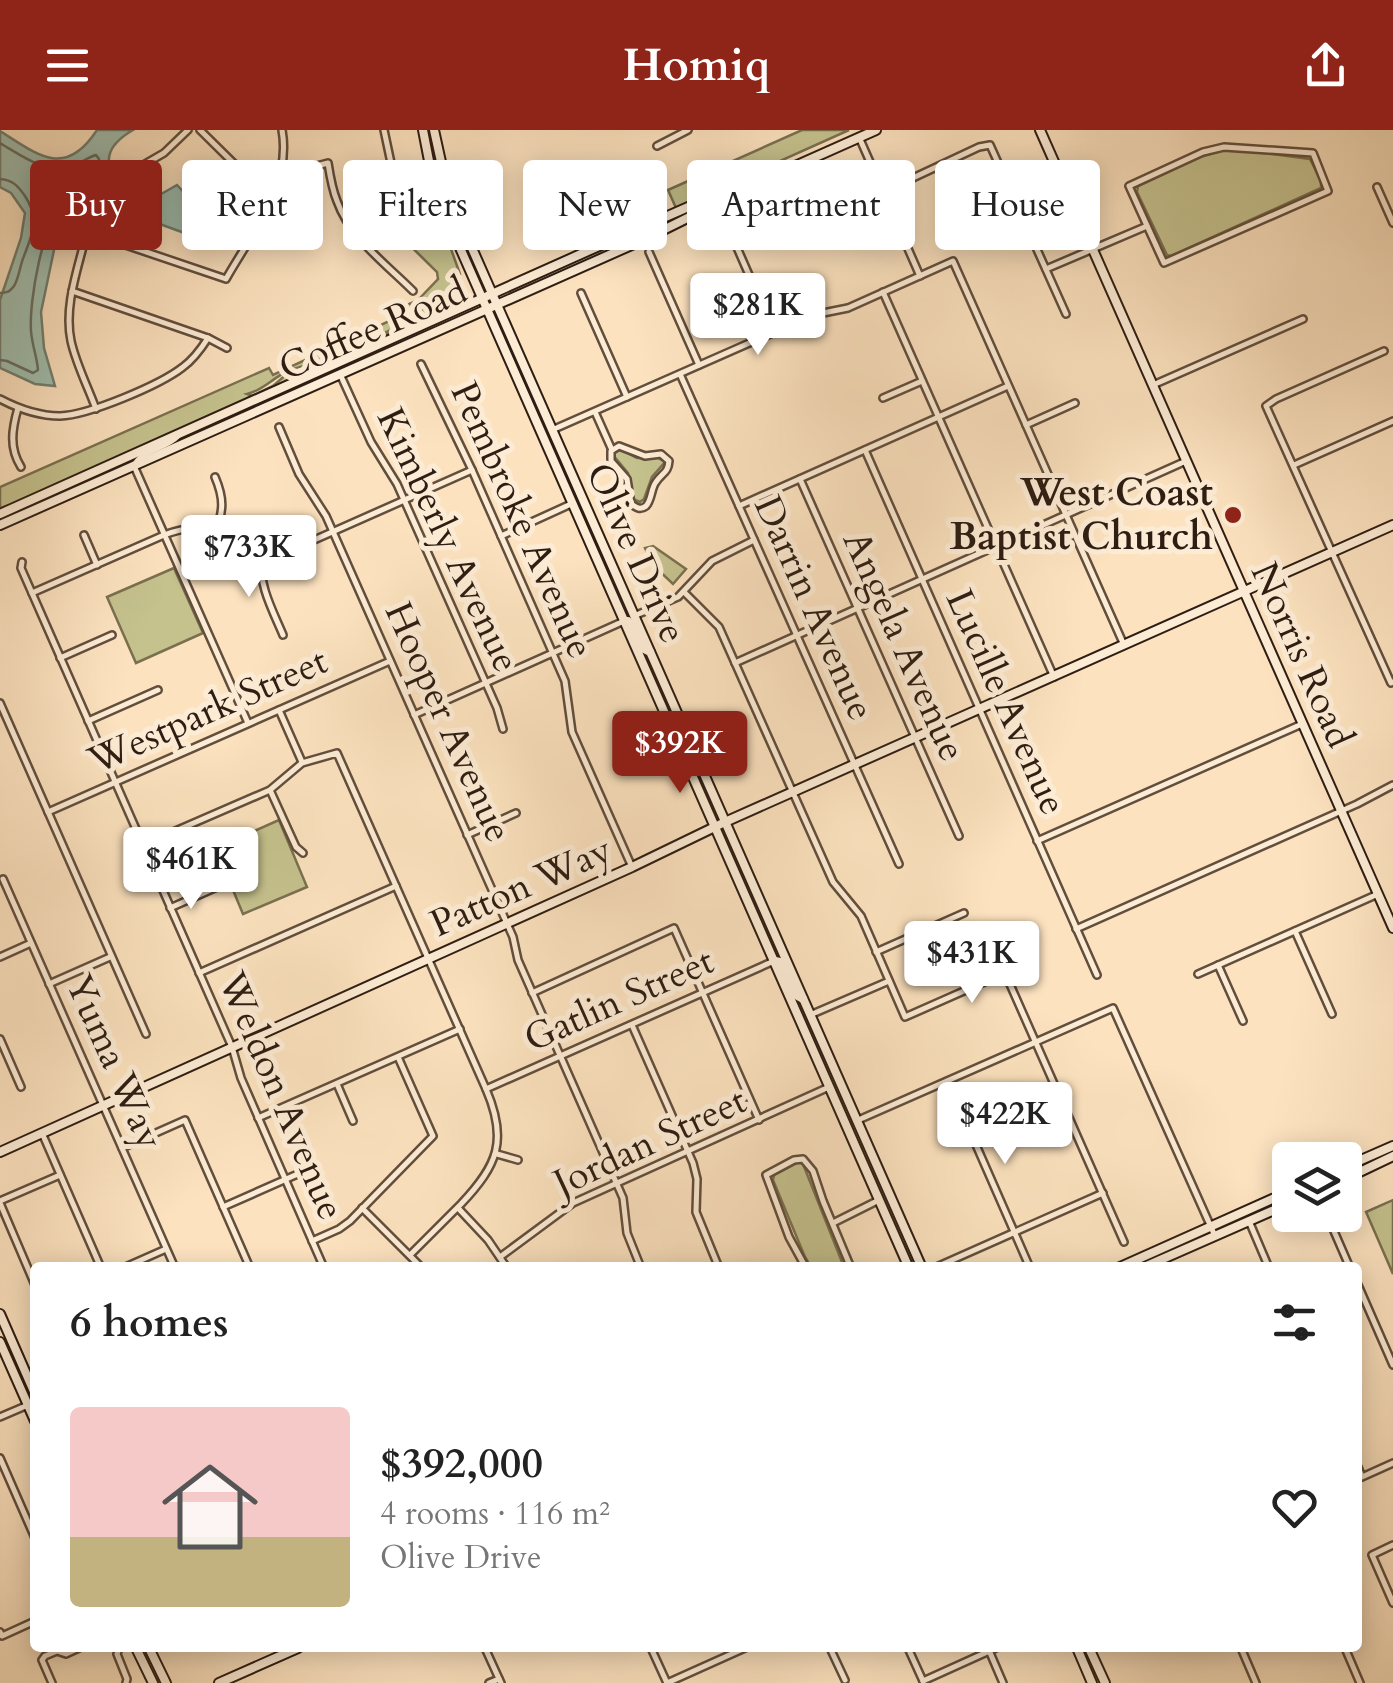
<!DOCTYPE html>
<meta charset="utf-8">
<style>
:root{--surface:#fff;--page:#f2f2f2;--text:#222;--muted:#767676;--line:#e0e0e0;--accent:#8f2418}
body{margin:0;font-family:Cardo,serif;background:var(--page);color:var(--text);height:100vh;display:flex;flex-direction:column;font-size:38px;white-space:nowrap}
*{box-sizing:border-box;margin:0}
p{font-size:32px;color:var(--muted)}
.icon{flex:none;width:55px;height:55px;fill:none;stroke:currentColor;stroke-width:2;stroke-linecap:round;stroke-linejoin:round}
.map{position:relative;flex:1;overflow:hidden}
.details{position:absolute;left:30px;top:1132px;width:1332px;height:390px;display:flex;flex-direction:column;background:var(--surface);border-radius:10px;box-shadow:0 5px 25px #0003}
.details>*{flex:none}
.top-card{position:absolute;left:30px;top:30px;width:1335px;height:90px;display:flex;gap:20px}
.controls{position:absolute;left:1272px;top:1012px;display:grid;gap:20px}
.controls a{display:grid;place-items:center;width:90px;height:90px;border-radius:10px;background:var(--surface);box-shadow:0 5px 25px #0003;font-size:50px}
.price{position:absolute;translate:-50% -85px;padding:0 22px;border-radius:10px;background:#fff;color:#222;font-size:32px;line-height:65px;filter:drop-shadow(0 2px 5px #0008)}
.price::after{content:'';position:absolute;left:50%;top:60px;width:30px;height:22px;margin-left:-15px;background:inherit;clip-path:polygon(0 0,100% 0,50% 100%)}
.price.active{background:var(--accent);color:#fff}
ul{padding:0;list-style:none}
li{display:flex;align-items:center;gap:30px;height:250px;padding:0 40px}
li+li{border-top:2px solid var(--line)}
li span{display:grid;place-items:center;flex:none;width:280px;height:200px;border-radius:10px;color:#555}
li>.icon{margin-inline-start:auto}
span .icon{width:120px;height:120px;fill:#fffc;stroke-width:1}
li b{font-size:42px}
h2{display:flex;justify-content:space-between;align-items:center;height:120px;padding:0 40px;font-size:42px}
.tag{padding:0 35px;border-radius:10px;background:var(--surface);box-shadow:0 5px 25px #0003;font-size:35px;line-height:90px}
.tag.active{background:var(--accent);color:#fff}
header{display:flex;justify-content:space-between;align-items:center;height:130px;padding:0 40px;background:var(--accent);color:#fff;font-size:45px;font-weight:800}
.map>svg:first-child{display:block}
.green{fill:#c5c28e;stroke:#7a7050;stroke-width:2.5}
.water{fill:#a0beae;stroke:#727e70;stroke-width:2.5}
.lines{fill:none;stroke-linecap:round;stroke-linejoin:round}
.shore{stroke:#676e60;stroke-width:2.5}
.street-casing{stroke:#624e3d;stroke-width:10}
.secondary-casing{stroke:#2e1d12;stroke-width:12}
.street{stroke:#fdecd5;stroke-width:5}
.secondary{stroke:#fdecd5;stroke-width:8}
.poi-dot{fill:#8f2418;stroke:#fdecd5;stroke-width:4}
.labels{text-anchor:middle;dominant-baseline:central;stroke-width:10;stroke-linejoin:round;paint-order:stroke}
.street-label{font-size:38px;fill:#2e1d12;stroke:#fdecd5}
.poi-label{font-size:38px;font-weight:bold;fill:#2e1d12;stroke:#fdecd5;text-anchor:end}
</style>
<header><svg class="icon" aria-label="menu" viewBox="0 0 24 24"><path d="M4 6h16M4 12h16M4 18h16"/></svg>Homiq<svg class="icon" aria-label="share" viewBox="0 0 24 24"><path d="M12 15V3M7 8l5-5 5 5M5 13v7h14v-7"/></svg></header>
<div class="map">
<svg width="1393" height="1553" viewBox="0 0 1393 1553">
<rect width="100%" height="100%" fill="#fce2bf"/>
<filter id="stains"><feTurbulence type="fractalNoise" baseFrequency=".002" numOctaves="4"/><feColorMatrix values="0 0 0 0 .2 0 0 0 0 .09 0 0 0 0 .02 0 0 0 .5 -.17"/></filter>
<radialGradient id="worn" r=".72"><stop offset=".6" stop-color="#630" stop-opacity="0"/><stop offset="1" stop-color="#630" stop-opacity=".3"/></radialGradient>
<g class="green">
<polygon points="802,0 849,0 676,78 668,60"/>
<polygon points="1225,20 1240,20 1310,29 1321,51 1321,58 1171,126 1167,125 1137,62 1138,56 1200,27"/>
<path d="M 430,61 L 460,144 L 456,147 L 450,169 L 432,173 L 426,171 C 405,199 367,211 335,222 L 331,221 C 319,235 304,234 288,241 C 272,248 264,260 247,264 L 252,266 L 273,256 L 288,243 L 308,239 L 328,228 L 333,230 L 336,225 L 359,217 L 397,199 L 398,201 L 10,375 L 0,378 L 0,357 L 269,238 L 273,245 L 396,188 L 392,182 L 418,170 L 438,149 L 437,142 L 388,94 L 404,89 L 399,71 Z"/>
<polygon points="441,172 455,172 454,175 408,196 405,195 424,178 429,180 433,175"/>
<polygon points="620,319 637,328 657,327 665,332 652,347 644,369 640,372 633,369 628,343 613,325 615,321"/>
<polygon points="653,416 686,439 673,454 653,435 645,418"/>
<polygon points="174,438 203,503 136,533 107,467"/>
<polygon points="279,690 307,757 243,784 233,760 226,759 226,753 221,748 223,744 212,720"/>
<polygon points="799,1032 803,1034 844,1137 811,1137 805,1127 773,1050 774,1045"/>
<polygon points="1393,1070 1393,1144 1366,1082"/>
</g>
<path class="water" d="M 97,0 L 133,0 C 104,17 103,33 120,60 C 151,72 149,71 177,55 C 198,77 203,88 235,91 C 236,103 228,108 220,116 L 116,78 L 97,74 L 72,80 L 58,101 L 41,182 L 44,218 L 55,256 L 35,254 L 0,238 L 0,170 L 21,108 L 25,83 L 11,63 L 0,57 L 0,1 C 38,25 65,49 97,0 Z"/>
<g class="lines">
<g class="shore">
<path d="M 0,13 C 24,27 45,45 75,35 C 82,32 89,27 96,25 L 99,29 L 99,41 L 107,60 L 103,64 C 93,64 74,66 65,73 C 42,92 29,172 31,201 C 32,215 37,227 38,240 L 33,243 L 7,231 L 0,230"/>
<path d="M 0,49 C 13,50 18,56 25,66 C 40,89 33,102 24,126 C 20,135 19,148 14,156 C 9,163 7,162 0,163"/>
</g>
<defs>
<g id="street">
<polyline points="200,0 271,70"/>
<polyline points="384,0 398,66"/>
<polyline points="859,7 920,146"/>
<polyline points="657,16 688,0"/>
<polygon points="1224,17 1313,23 1328,61 1164,133 1129,56 1203,22"/>
<polyline points="145,34 164,23 188,0"/>
<path d="M 283,39 L 305,39 L 328,33 C 330,46 332,59 337,71 C 350,108 386,134 413,161"/>
<polyline points="225,57 241,40"/>
<polyline points="1377,57 1393,93"/>
<polyline points="883,62 979,17 990,15 1066,184"/>
<polyline points="347,90 375,73 446,52"/>
<polyline points="728,97 774,202"/>
<polyline points="649,122 699,235"/>
<polyline points="1046,139 1147,96"/>
<polyline points="72,161 208,208 227,218"/>
<polyline points="883,162 1054,547"/>
<polyline points="581,163 627,267"/>
<polyline points="1384,221 1276,269 1266,276 1391,553 1393,552"/>
<polyline points="421,234 472,340 565,551 572,602 632,737"/>
<polyline points="340,244 371,312 397,354 497,578 503,599"/>
<polyline points="680,244 899,734"/>
<polyline points="1153,255 1303,189"/>
<polyline points="883,268 922,251"/>
<path d="M 0,269 C 19,279 38,286 60,286 C 89,285 160,255 183,237 C 194,229 201,219 208,208"/>
<path d="M 18,278 C 12,299 9,318 21,337"/>
<path d="M 96,279 C 88,257 76,234 71,211 C 64,177 77,142 85,109 L 88,105 L 99,106 L 226,149 C 252,103 292,55 282,0"/>
<polyline points="595,282 612,320"/>
<polyline points="1026,295 1075,273"/>
<polyline points="279,297 299,344 326,386 513,807 518,830 623,1068 627,1103 641,1138"/>
<polyline points="552,300 813,185 848,178 953,131 1124,515"/>
<path d="M 178,306 C 166,319 141,320 134,336 L 248,593"/>
<path d="M 619,316 L 645,326 L 661,324 L 669,331 C 668,343 663,342 656,352 C 651,358 652,370 646,376 C 640,381 636,377 631,374 L 627,349 L 611,331 L 611,321 Z"/>
<polyline points="865,320 1097,845"/>
<polyline points="1294,335 1393,291"/>
<path d="M 215,347 C 224,368 224,381 215,402"/>
<polyline points="800,349 959,706"/>
<polyline points="739,376 1008,256"/>
<polyline points="84,405 97,435"/>
<polyline points="501,406 571,374"/>
<path d="M 261,427 C 259,456 272,479 283,505"/>
<polyline points="22,432 21,438 232,917 241,948 324,1138"/>
<polyline points="684,462 719,497 833,752 861,786 905,887 1025,834"/>
<path d="M 32,463 L 164,405 C 228,380 225,434 278,426 L 472,340"/>
<polyline points="634,486 678,467 712,431 754,410"/>
<polyline points="60,528 112,505"/>
<polyline points="735,533 1186,331"/>
<polyline points="0,573 146,904"/>
<polyline points="279,580 302,632"/>
<polyline points="414,585 624,491"/>
<polyline points="88,591 158,560"/>
<polyline points="270,660 296,717 303,723"/>
<polyline points="48,682 390,531"/>
<polyline points="467,705 516,683"/>
<polyline points="1037,711 1302,594"/>
<path d="M 143,715 L 270,660 L 302,633 L 337,623 L 486,959 C 508,1010 498,1035 461,1074 C 444,1091 427,1108 410,1125"/>
<polyline points="3,749 175,1138"/>
<polyline points="170,778 217,757"/>
<polyline points="1076,799 1357,674 1393,655"/>
<polyline points="1295,801 1332,884"/>
<polyline points="876,822 964,783"/>
<polyline points="0,827 31,813"/>
<polyline points="1218,835 1243,891"/>
<polyline points="199,843 396,756"/>
<polyline points="1005,843 1124,1112"/>
<polyline points="1198,844 1378,764"/>
<polyline points="49,854 110,827"/>
<polyline points="532,863 674,798 759,990"/>
<polyline points="810,885 889,851"/>
<polyline points="632,895 693,1033 697,1049 696,1082 719,1138"/>
<polyline points="0,909 21,957"/>
<polyline points="948,951 1030,1138"/>
<polyline points="337,954 353,991"/>
<polyline points="486,959 774,831"/>
<polyline points="258,988 460,899"/>
<polyline points="856,991 1113,878 1215,1106"/>
<polyline points="42,1003 101,1138"/>
<polyline points="122,1018 185,990 250,1138"/>
<polyline points="497,1024 518,1030"/>
<polyline points="0,1071 60,1045"/>
<polyline points="0,1073 35,1155"/>
<polyline points="223,1077 309,1039"/>
<polyline points="362,1078 422,1138"/>
<polyline points="458,1078 488,1110 507,1138"/>
<polyline points="1327,1085 1350,1138"/>
<polyline points="1249,1091 1269,1138"/>
<polyline points="833,1093 879,1070"/>
<polyline points="312,1111 339,1099 350,1091 433,1006 398,927"/>
<polyline points="500,1127 573,1073 829,957"/>
<polyline points="123,1138 166,1119"/>
<polyline points="806,1138 789,1107 766,1045 794,1030 803,1029 813,1041 823,1071 851,1138"/>
<polyline points="934,1138 1103,1063"/>
<polyline points="1358,1155 1393,1235"/>
<polyline points="0,1287 28,1275"/>
<polyline points="0,1328 35,1408"/>
<polyline points="1358,1337 1362,1347 1393,1333"/>
<polyline points="1393,1415 1372,1425 1393,1473"/>
<polyline points="0,1502 2,1506 35,1491"/>
<polyline points="119,1518 117,1524 127,1549 126,1553"/>
<polyline points="485,1518 501,1553"/>
<polyline points="651,1518 667,1553 745,1518"/>
<polyline points="830,1518 845,1550"/>
<polyline points="908,1518 923,1551"/>
<polyline points="988,1518 1003,1553"/>
<polyline points="1241,1518 1256,1553"/>
<polyline points="1345,1518 1360,1553"/>
<polyline points="923,1551 996,1518"/>
<polyline points="52,1553 42,1530 45,1526 57,1521 66,1524 79,1518"/>
<polyline points="489,1553 499,1549"/>
</g>
<g id="secondary">
<polyline points="423,0 430,36 446,86 909,1138"/>
<polyline points="434,0 445,50 464,100 922,1138"/>
<polyline points="1040,0 1393,798"/>
<polyline points="0,384 581,124 718,64 742,57"/>
<polyline points="0,395 643,110 766,49 876,0"/>
<polyline points="624,491 628,491 631,494 642,518 650,522"/>
<polyline points="775,831 780,832 796,865 803,869"/>
<polyline points="0,1022 632,737 725,692 1393,395"/>
<polyline points="1345,1037 1393,1016"/>
<polyline points="1345,1049 1393,1026"/>
<polyline points="1118,1138 1290,1061"/>
<polyline points="1142,1138 1290,1073"/>
<polyline points="0,1184 35,1264"/>
<polyline points="0,1212 35,1291"/>
<polyline points="136,1518 153,1553"/>
<polyline points="149,1518 166,1553"/>
<polyline points="1077,1518 1092,1553"/>
<polyline points="1089,1518 1105,1553"/>
<polyline points="219,1553 298,1518"/>
</g>
</defs>
<use href="#street" class="street-casing"/>
<use href="#secondary" class="secondary-casing"/>
<use href="#street" class="street"/>
<use href="#secondary" class="secondary"/>
</g>
<circle class="poi-dot" cx="1233" cy="385" r="10"/>
<g class="labels">
<g class="street-label">
<text transform="translate(373 199) rotate(-24)">Coffee Road</text>
<text transform="translate(522 390) rotate(66)">Pembroke Avenue</text>
<text transform="translate(448 410) rotate(65)">Kimberly Avenue</text>
<text transform="translate(636 423) rotate(66)">Olive Drive</text>
<text transform="translate(814 478) rotate(66)">Darrin Avenue</text>
<text transform="translate(904 516) rotate(66)">Angela Avenue</text>
<text transform="translate(1302 525) rotate(66)">Norris Road</text>
<text transform="translate(1006 572) rotate(66)">Lucille Avenue</text>
<text transform="translate(208 581) rotate(-24)">Westpark Street</text>
<text transform="translate(448 592) rotate(66)">Hooper Avenue</text>
<text transform="translate(521 757) rotate(-24)">Patton Way</text>
<text transform="translate(619 870) rotate(-24)">Gatlin Street</text>
<text transform="translate(114 932) rotate(66)">Yuma Way</text>
<text transform="translate(281 966) rotate(67)">Weldon Avenue</text>
<text transform="translate(650 1012) rotate(-25)">Jordan Street</text>
</g>
<g class="poi-label">
<text x="1213" y="363">West Coast<tspan x="1213" dy="44">Baptist Church</tspan></text>
</g>
</g>
<rect width="100%" height="100%" filter="url(#stains)"/>
<rect width="100%" height="100%" fill="url(#worn)"/>
</svg>
<div class="controls">
<a><svg class="icon" aria-label="layers" viewBox="0 0 24 24"><path d="M12 4l9 5-9 5-9-5zM3 14l9 5 9-5"/></svg></a>
</div>
<b class="price" style="left:758px;top:228px">$281K</b>
<b class="price" style="left:249px;top:470px">$733K</b>
<b class="price active" style="left:680px;top:666px">$392K</b>
<b class="price" style="left:191px;top:782px">$461K</b>
<b class="price" style="left:972px;top:876px">$431K</b>
<b class="price" style="left:1005px;top:1037px">$422K</b>
<div class="top-card">
<a class="tag active">Buy</a>
<a class="tag">Rent</a>
<a class="tag">Filters</a>
<a class="tag">New</a>
<a class="tag">Apartment</a>
<a class="tag">House</a>
</div>
<section class="details">
<h2>6 homes<svg class="icon" aria-label="filters" viewBox="0 0 24 24"><path d="M4 7h16M4 17h16"/><circle cx="9" cy="7" r="2"/><circle cx="15" cy="17" r="2"/></svg></h2>
<ul>
<li><span style="background:linear-gradient(#f6c9c9 65%,#c2b280 0)"><svg class="icon" aria-label="home" viewBox="0 0 24 24"><path d="M3 11l9-7 9 7M6 9v11h12V9"/></svg></span><div><b>$392,000</b><p>4 rooms · 116 m²</p><p>Olive Drive</p></div><svg class="icon" aria-label="heart" viewBox="0 0 24 24"><path d="M12 20l-8-8c-3-5 5-10 8-4 3-6 11-1 8 4z"/></svg></li>
</ul>
</section>
</div>
